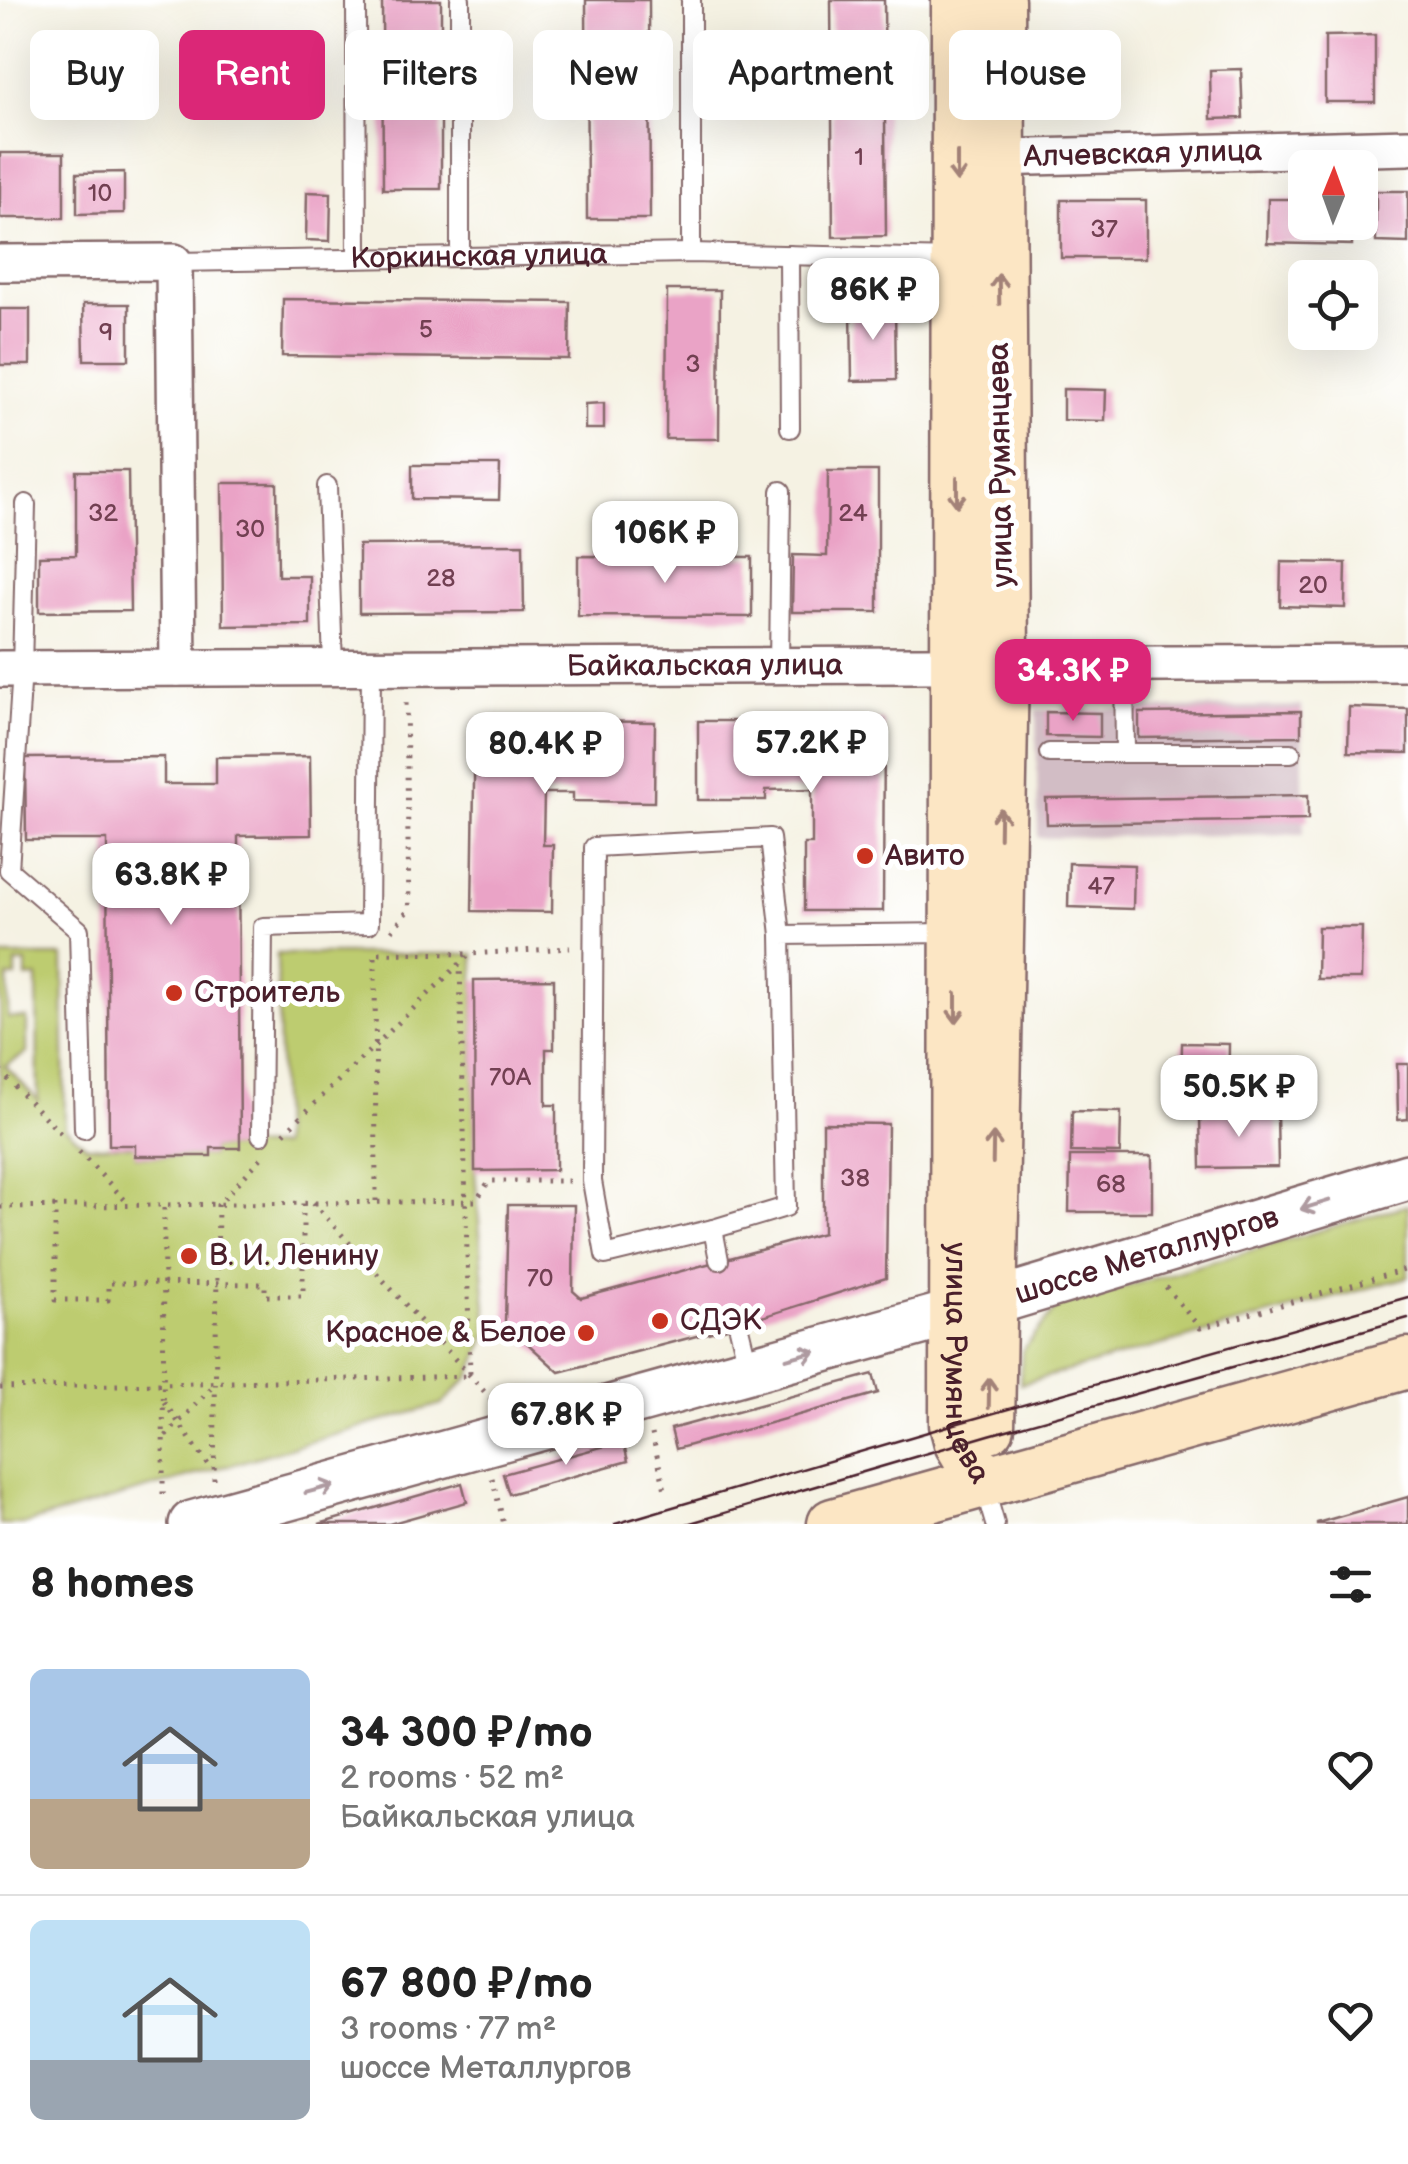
<!DOCTYPE html>
<meta charset="utf-8">
<style>
:root{--surface:#fff;--page:#f6f6f6;--text:#222;--muted:#767676;--line:#e0e0e0;--accent:#db2777}
body{margin:0;font-family:"Balsamiq Sans",sans-serif;background:var(--page);color:var(--text);height:100vh;display:flex;flex-direction:column;font-size:38px;white-space:nowrap}
*{box-sizing:border-box;margin:0}
p{font-size:32px;color:var(--muted)}
.icon{flex:none;width:55px;height:55px;fill:none;stroke:currentColor;stroke-width:2;stroke-linecap:round;stroke-linejoin:round}
.map{position:relative;height:1524px;overflow:hidden}
.panel{display:flex;flex-direction:column;background:var(--surface);flex:1}
.panel>*{flex:none}
.guide{position:absolute;left:30px;top:30px;width:1350px;height:90px;display:flex;gap:20px}
.needle{width:65px;rotate:1deg}
.fabs{position:absolute;left:1288px;top:150px;display:grid;gap:20px}
.fabs a{display:grid;place-items:center;width:90px;height:90px;border-radius:15px;background:var(--surface);box-shadow:0 10px 40px #0002;font-size:50px}
.price{position:absolute;translate:-50% -85px;padding:0 22px;border-radius:20px;background:#fff;color:#222;font-size:32px;line-height:65px;filter:drop-shadow(0 2px 5px #0008)}
.price::after{content:'';position:absolute;left:50%;top:60px;width:30px;height:22px;margin-left:-15px;background:inherit;clip-path:polygon(0 0,100% 0,50% 100%)}
.price.on{background:var(--accent);color:#fff}
ul{padding:0;list-style:none}
li{display:flex;align-items:center;gap:30px;height:250px;padding:0 30px}
li+li{border-top:2px solid var(--line)}
li span{display:grid;place-items:center;flex:none;width:280px;height:200px;border-radius:15px;color:#555}
li>.icon{margin-inline-start:auto}
span .icon{width:120px;height:120px;fill:#fffc;stroke-width:1}
li b{font-size:42px}
h2{display:flex;justify-content:space-between;align-items:center;height:120px;padding:0 30px;font-size:42px}
.tag{padding:0 35px;border-radius:15px;background:var(--surface);box-shadow:0 10px 40px #0002;font-size:35px;line-height:90px}
.tag.on{background:var(--accent);color:#fff}
.map>svg:first-child{display:block}
.industrial{fill:#d2bdc5}
.green{fill:#bdcc6f;stroke:#84764d;stroke-width:2.5;fill-rule:evenodd}
.building{fill:#eaa3c6}
.lines{fill:none;stroke-linecap:round;stroke-linejoin:round}
.service-casing{stroke:#86696b;stroke-width:22}
.minor-casing{stroke:#86696b;stroke-width:40}
.tertiary-casing{stroke:#86696b;stroke-width:50}
.secondary-casing{stroke:#86696b;stroke-width:55}
.path{stroke:#86696b;stroke-width:5;stroke-dasharray:2.5 8;stroke-linecap:butt}
.service{stroke:#fff;stroke-width:18}
.minor{stroke:#fff;stroke-width:35}
.tertiary{stroke:#fff;stroke-width:45}
.secondary{stroke:#fce6c4;stroke-width:50}
.tram{stroke:#4a1f2b;stroke-width:2.5}
.oneway{stroke:#a38278}
.oneway2{stroke:#ae9aa0}
.poi-dot{fill:#c8321e;stroke:#fff;stroke-width:4}
.labels{text-anchor:middle;dominant-baseline:central;stroke-width:10;stroke-linejoin:round;paint-order:stroke}
.number-label{font-size:25px;fill:#724052}
.street-label{font-size:30px;fill:#4a1f2b;stroke:#fff}
.poi-label{font-size:30px;fill:#4a1f2b;stroke:#fff;text-anchor:start}
</style>
<div class="map">
<svg width="1408" height="1524" viewBox="0 0 1408 1524">
<rect width="100%" height="100%" fill="#fff"/>
<filter id="ink" filterUnits="userSpaceOnUse"><feTurbulence type="fractalNoise" baseFrequency=".01" numOctaves="2"/><feDisplacementMap in="SourceGraphic" scale="20" xChannelSelector="R" yChannelSelector="G"/><feConvolveMatrix kernelMatrix="1 2 1 2 8 2 1 2 1" color-interpolation-filters="sRGB"/></filter>
<filter id="wash" filterUnits="userSpaceOnUse"><feTurbulence type="fractalNoise" baseFrequency=".0048" numOctaves="4" result="noise"/><feDisplacementMap in="SourceGraphic" scale="40" xChannelSelector="R" yChannelSelector="G"/><feGaussianBlur stdDeviation="2.25" result="paint"/><feColorMatrix in="noise" values="0 0 0 0 0 0 0 0 0 0 0 0 0 0 0 0 0 1.4 0 .05"/><feComposite in="paint" operator="in"/></filter>
<g filter="url(#wash)">
<rect width="100%" height="100%" fill="#f5f2e3"/>
<polygon class="industrial" points="1302,706 1304,834 1038,838 1036,710"/>
<g class="green">
<path d="M 277,954 L 474,954 L 475,1171 L 488,1332 L 470,1376 L 442,1404 L 25,1524 L 0,1524 L 0,956 L 63,956 L 65,1128 L 87,1146 L 135,1145 L 136,1156 L 211,1156 L 211,1148 L 281,1146 ZM 16,963 L 26,963 L 26,978 L 37,977 L 38,1100 L 5,1066 L 27,1053 L 27,1018 L 8,1018 L 8,977 L 16,977 Z"/>
<polygon points="1408,1205 1408,1277 1020,1384 1022,1351 1058,1306"/>
</g>
<g id="blocks">
<g class="building">
<polygon points="382,0 441,0 441,189 383,189"/>
<polygon points="586,0 649,0 650,219 587,219"/>
<polygon points="831,0 884,0 886,236 833,237"/>
<polygon points="1375,35 1375,102 1325,102 1325,36"/>
<polygon points="1065,51 1118,51 1117,99 1064,98"/>
<polygon points="1241,69 1243,118 1211,119 1210,70"/>
<rect x="0" y="153" width="64" height="65"/>
<polygon points="124,172 124,213 77,214 77,173"/>
<polygon points="1376,191 1408,191 1408,243 1376,242"/>
<polygon points="307,192 331,193 330,241 306,240"/>
<polygon points="1268,199 1305,199 1305,222 1352,222 1352,245 1267,243"/>
<rect x="1061" y="200" width="85" height="58"/>
<polygon points="667,290 720,290 719,439 666,439"/>
<polygon points="283,299 570,302 569,359 282,356"/>
<polygon points="83,304 129,304 129,360 84,360"/>
<polygon points="895,306 896,380 852,381 851,307"/>
<rect x="0" y="309" width="30" height="56"/>
<polygon points="1063,389 1106,390 1105,421 1063,420"/>
<polygon points="604,403 604,429 585,429 585,404"/>
<polygon points="412,465 500,465 499,500 412,499"/>
<polygon points="76,471 128,471 130,611 39,612 39,556 76,555"/>
<polygon points="828,471 878,471 878,612 792,612 793,555 827,556"/>
<polygon points="222,483 277,483 278,576 310,576 310,625 223,626"/>
<polygon points="523,544 524,612 359,613 359,545"/>
<polygon points="578,556 752,557 752,617 578,616"/>
<polygon points="1281,562 1346,563 1345,608 1280,606"/>
<polygon points="1349,707 1408,709 1408,753 1348,752"/>
<polygon points="1301,711 1301,736 1139,738 1139,713"/>
<polygon points="1046,712 1100,713 1100,737 1046,736"/>
<polygon points="475,720 655,722 654,802 573,801 573,793 544,793 543,845 553,845 552,912 472,911"/>
<polygon points="698,721 884,721 883,911 804,911 804,844 812,844 812,789 766,790 766,800 698,800"/>
<polygon points="310,756 311,835 238,836 240,1148 211,1148 211,1156 135,1156 135,1145 109,1145 107,840 26,840 25,758 164,757 164,784 216,784 216,757"/>
<polygon points="1308,795 1308,820 1047,824 1046,799"/>
<polygon points="1069,863 1134,865 1133,909 1068,907"/>
<polygon points="1318,927 1362,927 1361,979 1317,979"/>
<polygon points="554,979 554,1049 546,1049 546,1105 556,1105 556,1170 475,1171 474,980"/>
<polygon points="1182,1043 1229,1044 1228,1099 1181,1098"/>
<polygon points="1397,1064 1408,1064 1408,1119 1398,1120"/>
<polygon points="1072,1111 1121,1112 1120,1153 1071,1152"/>
<polygon points="1277,1113 1278,1167 1201,1168 1200,1114"/>
<polygon points="823,1123 888,1124 886,1278 727,1328 559,1372 505,1323 508,1205 574,1205 573,1291 581,1298 823,1233"/>
<polygon points="1070,1156 1152,1156 1152,1212 1069,1212"/>
<polygon points="873,1374 878,1393 676,1449 671,1429"/>
<polygon points="623,1441 628,1461 509,1494 503,1474"/>
<polygon points="462,1483 467,1502 389,1524 319,1524"/>
<polygon points="1408,1497 1408,1524 1317,1524 1317,1523"/>
</g>
</g>
</g>
<g filter="url(#ink)">
<use href="#blocks" fill-opacity="0" stroke="#86696b" stroke-width="2.5"/>
<g class="lines">
<defs>
<g id="service">
<polyline points="356,0 357,258"/>
<polyline points="460,0 460,257"/>
<polyline points="691,253 691,0"/>
<polyline points="789,255 790,428"/>
<path id="s1" d="M 174,262 L 691,253 L 954,259"/>
<polyline points="327,486 333,666"/>
<polyline points="26,504 22,669 9,870 79,930 84,1129"/>
<polyline points="1124,664 1125,752"/>
<polyline points="779,667 781,491"/>
<polyline points="1049,753 1291,753"/>
<polyline points="781,935 770,838 594,847 592,1181 605,1255 713,1229 786,1207 781,935 951,933"/>
<polyline points="261,1135 263,927 369,924 371,667"/>
<polyline points="713,1229 719,1260"/>
<polyline points="738,1324 749,1369"/>
<polyline points="984,1486 995,1524"/>
</g>
<g id="minor">
<path id="s2" d="M 998,158 L 1408,147"/>
<polyline points="0,263 174,262 178,668"/>
<path id="s3" d="M 0,669 L 1408,663"/>
</g>
<g id="tertiary">
<path id="s4" d="M 192,1524 L 990,1303 L 1408,1177"/>
</g>
<g id="secondary">
<path id="s5" d="M 957,0 L 955,1424 L 960,1443 L 983,1482"/>
<polyline points="989,1427 1003,666 999,0"/>
<polyline points="833,1524 1408,1363"/>
</g>
</defs>
<use href="#service" class="service-casing"/>
<use href="#minor" class="minor-casing"/>
<use href="#tertiary" class="tertiary-casing"/>
<use href="#secondary" class="secondary-casing"/>
<g class="path">
<polyline points="392,931 409,909 406,698"/>
<polyline points="0,1071 61,1134"/>
<polyline points="284,1133 470,954 570,948"/>
<polyline points="79,1152 129,1204"/>
<polyline points="376,1201 375,953 470,954"/>
<polyline points="313,1203 493,1401"/>
<polyline points="55,1205 55,1300 108,1300 108,1283 265,1284 265,1296 303,1296 303,1203"/>
<polyline points="0,1207 476,1201 489,1181 571,1181"/>
<polyline points="1166,1287 1200,1328 1408,1269"/>
<polyline points="0,1388 470,1376 460,964"/>
<polyline points="164,1402 212,1470"/>
<polyline points="652,1434 665,1490"/>
<polyline points="166,1436 213,1386"/>
<polyline points="492,1478 504,1524"/>
<polyline points="214,1480 218,1205 263,1156"/>
<polyline points="163,1494 164,1205"/>
</g>
<use href="#service" class="service"/>
<use href="#minor" class="minor"/>
<use href="#tertiary" class="tertiary"/>
<use href="#secondary" class="secondary"/>
<g class="tram">
<polyline points="615,1524 955,1424 1408,1297"/>
<polyline points="687,1524 989,1435 1408,1318"/>
</g>
</g>
<defs><path id="oneway-shaft" d="M-6 0H5M1.5-3L5.5 0L1.5 3" fill="none" stroke-width="1.6" stroke-linecap="round" stroke-linejoin="round" transform="scale(2.5)"/></defs>
<g class="oneway">
<use href="#oneway-shaft" transform="translate(957 167) rotate(90)"/>
<use href="#oneway-shaft" transform="translate(999 289) rotate(-91)"/>
<use href="#oneway-shaft" transform="translate(957 492) rotate(90)"/>
<use href="#oneway-shaft" transform="translate(1000 823) rotate(-89)"/>
<use href="#oneway-shaft" transform="translate(956 1008) rotate(90)"/>
<use href="#oneway-shaft" transform="translate(993 1148) rotate(-89)"/>
<use href="#oneway-shaft" transform="translate(989 1393) rotate(-89)"/>
</g>
<g class="oneway2">
<use href="#oneway-shaft" transform="translate(1315 1205) rotate(163)"/>
<use href="#oneway-shaft" transform="translate(801 1355) rotate(-15)"/>
<use href="#oneway-shaft" transform="translate(320 1489) rotate(-15)"/>
</g>
</g>
<g class="poi-dot">
<circle cx="865" cy="856" r="10"/>
<circle cx="174" cy="993" r="10"/>
<circle cx="189" cy="1256" r="10"/>
<circle cx="660" cy="1321" r="10"/>
<circle cx="586" cy="1333" r="10"/>
</g>
<g class="labels">
<g class="number-label">
<text x="859" y="157">1</text>
<text x="100" y="193">10</text>
<text x="1104" y="229">37</text>
<text x="426" y="329">5</text>
<text x="106" y="332">9</text>
<text x="693" y="364">3</text>
<text x="103" y="513">32</text>
<text x="853" y="513">24</text>
<text x="250" y="529">30</text>
<text x="441" y="578">28</text>
<text x="1313" y="585">20</text>
<text x="1101" y="886">47</text>
<text x="510" y="1077">70А</text>
<text x="855" y="1178">38</text>
<text x="1111" y="1184">68</text>
<text x="540" y="1278">70</text>
</g>
<g class="street-label">
<text stroke="none"><textPath href="#s2" startOffset="145">Алчевская улица</textPath></text>
<text stroke="none"><textPath href="#s1" startOffset="305">Коркинская улица</textPath></text>
<text transform="translate(1001 465) rotate(-91)">улица Румянцева</text>
<text stroke="none"><textPath href="#s3" startOffset="705">Байкальская улица</textPath></text>
<text stroke="none"><textPath href="#s4" startOffset="992">шоссе Металлургов</textPath></text>
<text stroke="none"><textPath href="#s5" startOffset="1365">улица Румянцева</textPath></text>
</g>
<g class="poi-label">
<text x="885" y="856">Авито</text>
<text x="194" y="993">Строитель</text>
<text x="209" y="1256">В. И. Ленину</text>
<text x="680" y="1321">СДЭК</text>
<text x="566" y="1333" text-anchor="end">Красное &amp; Белое</text>
</g>
</g>
</svg>
<div class="fabs">
<a><svg class="needle" viewBox="-14 -14 28 28"><path d="M0-13l5 13h-10z" fill="#e53935"/><path d="M0 13l5-13h-10z" fill="#767676"/></svg></a>
<a><svg class="icon" aria-label="locate" viewBox="0 0 24 24"><circle cx="12" cy="12" r="6"/><path d="M12 2v4M12 18v4M2 12h4M18 12h4"/></svg></a>
</div>
<b class="price" style="left:873px;top:343px">86K ₽</b>
<b class="price" style="left:665px;top:586px">106K ₽</b>
<b class="price on" style="left:1073px;top:724px">34.3K ₽</b>
<b class="price" style="left:811px;top:796px">57.2K ₽</b>
<b class="price" style="left:545px;top:797px">80.4K ₽</b>
<b class="price" style="left:171px;top:928px">63.8K ₽</b>
<b class="price" style="left:1239px;top:1140px">50.5K ₽</b>
<b class="price" style="left:566px;top:1468px">67.8K ₽</b>
<div class="guide">
<a class="tag">Buy</a>
<a class="tag on">Rent</a>
<a class="tag">Filters</a>
<a class="tag">New</a>
<a class="tag">Apartment</a>
<a class="tag">House</a>
</div>
</div>
<section class="panel">
<h2>8 homes<svg class="icon" aria-label="filters" viewBox="0 0 24 24"><path d="M4 7h16M4 17h16"/><circle cx="9" cy="7" r="2"/><circle cx="15" cy="17" r="2"/></svg></h2>
<ul>
<li><span style="background:linear-gradient(#a9c7e8 65%,#b9a48a 0)"><svg class="icon" aria-label="home" viewBox="0 0 24 24"><path d="M3 11l9-7 9 7M6 9v11h12V9"/></svg></span><div><b>34 300 ₽/mo</b><p>2 rooms · 52 m²</p><p>Байкальская улица</p></div><svg class="icon" aria-label="heart" viewBox="0 0 24 24"><path d="M12 20l-8-8c-3-5 5-10 8-4 3-6 11-1 8 4z"/></svg></li>
<li><span style="background:linear-gradient(#bfe0f5 70%,#9aa5b1 0)"><svg class="icon" aria-label="home" viewBox="0 0 24 24"><path d="M3 11l9-7 9 7M6 9v11h12V9"/></svg></span><div><b>67 800 ₽/mo</b><p>3 rooms · 77 m²</p><p>шоссе Металлургов</p></div><svg class="icon" aria-label="heart" viewBox="0 0 24 24"><path d="M12 20l-8-8c-3-5 5-10 8-4 3-6 11-1 8 4z"/></svg></li>
</ul>
</section>
